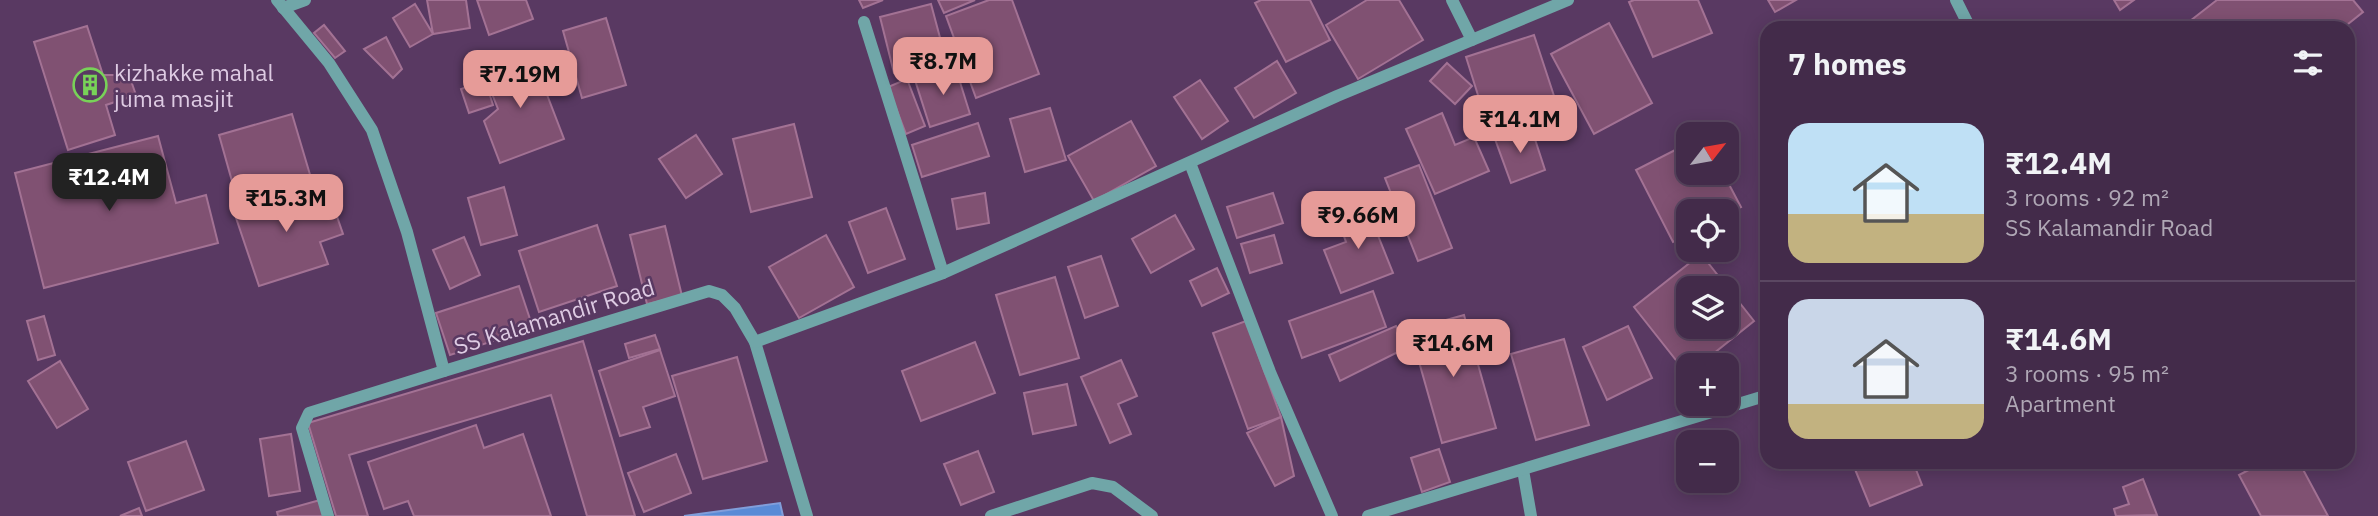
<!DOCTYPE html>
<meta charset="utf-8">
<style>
:root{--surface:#432b4a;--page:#4a3351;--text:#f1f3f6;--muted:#afa7b5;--line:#5b4762;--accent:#e69b98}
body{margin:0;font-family:"IBM Plex Sans",sans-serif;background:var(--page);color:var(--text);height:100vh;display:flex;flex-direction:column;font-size:26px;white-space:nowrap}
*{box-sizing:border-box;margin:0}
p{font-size:23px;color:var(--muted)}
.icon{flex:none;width:38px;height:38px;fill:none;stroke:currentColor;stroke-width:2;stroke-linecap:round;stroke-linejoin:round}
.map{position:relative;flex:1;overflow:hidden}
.details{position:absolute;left:1760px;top:21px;width:595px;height:448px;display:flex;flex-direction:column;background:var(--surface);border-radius:21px;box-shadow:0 4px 18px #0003,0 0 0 2px var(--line)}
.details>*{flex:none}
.needle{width:46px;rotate:59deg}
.controls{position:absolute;left:1676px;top:122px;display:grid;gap:14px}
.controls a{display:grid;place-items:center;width:63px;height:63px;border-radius:14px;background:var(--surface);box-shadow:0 4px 18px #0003,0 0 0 2px var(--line);font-size:35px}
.price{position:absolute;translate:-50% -60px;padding:0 16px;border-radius:14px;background:var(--accent);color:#111;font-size:23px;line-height:46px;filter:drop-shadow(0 2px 4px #0008)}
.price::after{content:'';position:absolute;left:50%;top:42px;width:21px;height:16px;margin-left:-10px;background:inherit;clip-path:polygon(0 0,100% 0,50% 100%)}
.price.on{background:#222;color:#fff}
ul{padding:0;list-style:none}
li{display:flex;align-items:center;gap:21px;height:175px;padding:0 28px}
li+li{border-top:2px solid var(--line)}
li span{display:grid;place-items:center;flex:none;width:196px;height:140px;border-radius:21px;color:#555}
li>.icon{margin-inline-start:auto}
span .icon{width:84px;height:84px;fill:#fffc;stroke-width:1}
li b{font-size:30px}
h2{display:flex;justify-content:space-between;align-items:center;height:84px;padding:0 28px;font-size:30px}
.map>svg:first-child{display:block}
.water{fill:#598bd6;stroke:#819eda;stroke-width:2}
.building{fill:#805172;stroke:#a37294;stroke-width:2;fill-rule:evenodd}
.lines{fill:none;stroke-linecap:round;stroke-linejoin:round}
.minor{stroke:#70a6a8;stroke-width:12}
.labels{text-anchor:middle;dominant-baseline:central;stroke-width:5;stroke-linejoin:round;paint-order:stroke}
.poi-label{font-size:23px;fill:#decbe3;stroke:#593962;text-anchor:start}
.street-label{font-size:23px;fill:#decbe3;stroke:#593962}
</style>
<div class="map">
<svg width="2378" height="516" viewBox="0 0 2378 516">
<rect width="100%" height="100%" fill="#593962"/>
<polygon class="water" points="780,503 783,516 684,516"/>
<g class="building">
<polygon points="427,0 466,0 470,28 433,34"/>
<polygon points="477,0 526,0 533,19 489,35"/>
<polygon points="859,0 883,0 863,8"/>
<polygon points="938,0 975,0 944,13"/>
<polygon points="989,0 1012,0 1039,74 976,98 946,16"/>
<polygon points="1261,0 1310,0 1330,40 1286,62 1255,3"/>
<polygon points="1367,0 1399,0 1423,40 1358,79 1326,25"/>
<polygon points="1634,0 1698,0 1712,33 1653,57 1629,2"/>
<polygon points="1768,0 1796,0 1775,12"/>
<polygon points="2114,0 2134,0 2120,10"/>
<polygon points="2217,0 2353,0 2363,12 2343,28 2181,28"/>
<polygon points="415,4 433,34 410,47 393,18"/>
<polygon points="931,4 946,60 894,73 880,17"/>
<polygon points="606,18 626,85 582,98 563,31"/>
<polygon points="1609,23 1652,103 1594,134 1551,54"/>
<polygon points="324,25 345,51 335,58 314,33"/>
<polygon points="87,26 103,75 129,75 136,95 106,105 115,135 68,150 34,42"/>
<polygon points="1534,35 1557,105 1488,127 1466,57"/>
<polygon points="386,37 402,69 393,78 364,49"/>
<polygon points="531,53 564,139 500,163 484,121 498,109 483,71"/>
<polygon points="1277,61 1296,93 1254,118 1235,88"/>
<polygon points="1447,63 1472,86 1455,104 1430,81"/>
<polygon points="955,66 970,114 930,127 915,80"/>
<polygon points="907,79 925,126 906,134 888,87"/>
<polygon points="485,80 493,105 469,113 461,89"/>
<polygon points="1200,80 1228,121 1202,139 1174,97"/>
<polygon points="1050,108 1066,160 1025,172 1010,119"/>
<polygon points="1442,113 1455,145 1474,137 1489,171 1435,194 1406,129"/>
<polygon points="292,114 311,178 237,199 219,135"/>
<polygon points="1131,121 1156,166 1094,201 1068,156"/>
<polygon points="978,123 989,156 922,177 912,145"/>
<polygon points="794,124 812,197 751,212 733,139"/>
<polygon points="1531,127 1545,170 1511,183 1495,139"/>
<polygon points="696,135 722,174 686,198 659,159"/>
<polygon points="158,136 176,203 206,195 218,243 44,288 15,173"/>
<polygon points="1689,143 1689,173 1723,173 1741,207 1727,214 1689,212 1689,234 1673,242 1636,170"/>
<polygon points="1419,165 1452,248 1418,261 1385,178"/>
<polygon points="306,185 316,215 334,208 343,234 320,242 328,264 259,286 233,209"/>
<polygon points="504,187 517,235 481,245 468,198"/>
<polygon points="985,193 989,223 957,229 952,199"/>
<polygon points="1273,193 1283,223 1237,238 1227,207"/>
<polygon points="1365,203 1393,273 1341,293 1324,250 1346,242 1336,214"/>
<polygon points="886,208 905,259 868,273 849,222"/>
<polygon points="1175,215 1194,249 1151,273 1132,239"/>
<polygon points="597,225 617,286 539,312 519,251"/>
<polygon points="665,226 682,296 647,304 630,235"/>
<polygon points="826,235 854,287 799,318 769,267"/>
<polygon points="1274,235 1282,263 1250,273 1241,244"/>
<polygon points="464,237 480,275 450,289 433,250"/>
<path d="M 1701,254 L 1754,321 L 1698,366 L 1689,366 L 1687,374 L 1634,307 ZM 1689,289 L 1727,289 L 1727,327 L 1689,327 Z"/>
<polygon points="1101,256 1118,306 1085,318 1068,267"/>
<polygon points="1217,268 1229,293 1202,306 1190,281"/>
<polygon points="1055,277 1079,358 1020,375 996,295"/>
<polygon points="519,286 533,328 450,355 436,313"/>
<polygon points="1373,291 1386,327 1302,358 1289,321"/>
<polygon points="1464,315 1496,428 1442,443 1410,330"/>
<polygon points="44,316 55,355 38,360 27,321"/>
<polygon points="1246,321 1281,417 1248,429 1213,333"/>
<polygon points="1396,326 1406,348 1340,381 1329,355"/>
<polygon points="1628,326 1652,378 1607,400 1583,347"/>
<polygon points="655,335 660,349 629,358 625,344"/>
<polygon points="1564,339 1589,425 1536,440 1511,354"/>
<polygon points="583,341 635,516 587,516 551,395 349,455 368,516 336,516 308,423"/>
<polygon points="975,342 995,393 921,421 902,371"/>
<polygon points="660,350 675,396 643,407 650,427 620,436 599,371"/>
<polygon points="737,357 767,461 703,479 672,376"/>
<polygon points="1121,360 1137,396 1118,404 1131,434 1110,443 1081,377"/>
<polygon points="60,361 88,409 57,428 28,381"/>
<polygon points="1067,384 1076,425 1033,434 1024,393"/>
<polygon points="1281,417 1294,476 1275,486 1247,433"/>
<polygon points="476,425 484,448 523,434 551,516 414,516 408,501 384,509 368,462"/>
<polygon points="291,434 300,491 269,496 260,439"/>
<polygon points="186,441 204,490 146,511 128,462"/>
<polygon points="1439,449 1450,482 1422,492 1411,458"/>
<polygon points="978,451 994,492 961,505 944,464"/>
<polygon points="676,454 691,493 644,512 628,473"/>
<polygon points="1852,462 1913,462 1922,485 1870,506"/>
<polygon points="2264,462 2299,462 2328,516 2261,516 2239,475"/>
<polygon points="2143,479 2157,515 2116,516 2114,509 2129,504 2123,487"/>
<polygon points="320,500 324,516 278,516 277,512"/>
<polygon points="139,508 142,516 120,516"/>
</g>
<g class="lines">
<g class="minor">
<polyline points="277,0 329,63 372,130 407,232 444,371 709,291 722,295 735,308 755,342 807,516"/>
<polyline points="1452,0 1472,40"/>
<polyline points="1956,0 1970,28"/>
<polyline points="283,8 305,0"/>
<polyline points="864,22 943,273"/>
<polyline points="1190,163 1270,372 1332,516"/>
<polyline points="755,342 943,273 1337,96 1568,0"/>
<polyline points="1523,470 1531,516"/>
<polyline points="328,516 302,428 309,413 444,371"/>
<polyline points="991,516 1092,483 1113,487 1152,516"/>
<polyline points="1368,516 1768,395"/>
</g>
</g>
<defs>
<symbol id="building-ring" viewBox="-11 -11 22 22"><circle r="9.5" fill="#593962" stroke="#78d258" stroke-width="1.5"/><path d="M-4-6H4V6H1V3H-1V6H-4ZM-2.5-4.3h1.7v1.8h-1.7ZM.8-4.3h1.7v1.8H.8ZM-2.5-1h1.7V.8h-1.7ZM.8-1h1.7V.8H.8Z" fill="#78d258"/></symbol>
</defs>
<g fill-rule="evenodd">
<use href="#building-ring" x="71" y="66" width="38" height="38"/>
</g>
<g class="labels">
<g class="poi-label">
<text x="114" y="72">kizhakke mahal<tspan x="114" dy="26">juma masjit</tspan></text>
</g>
<g class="street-label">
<text transform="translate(554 316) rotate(-17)">SS Kalamandir Road</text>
</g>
</g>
</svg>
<div class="controls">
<a><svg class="needle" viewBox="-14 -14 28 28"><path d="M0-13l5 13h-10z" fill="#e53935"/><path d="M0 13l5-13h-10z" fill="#afa7b5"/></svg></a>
<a><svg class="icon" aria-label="locate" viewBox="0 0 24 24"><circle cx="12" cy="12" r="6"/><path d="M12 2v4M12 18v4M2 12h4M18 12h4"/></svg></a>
<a><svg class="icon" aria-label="layers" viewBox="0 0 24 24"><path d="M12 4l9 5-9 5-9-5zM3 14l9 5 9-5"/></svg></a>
<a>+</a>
<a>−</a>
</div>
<b class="price" style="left:943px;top:97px">₹8.7M</b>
<b class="price" style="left:520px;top:110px">₹7.19M</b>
<b class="price" style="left:1520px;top:155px">₹14.1M</b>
<b class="price on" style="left:109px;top:213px">₹12.4M</b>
<b class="price" style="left:286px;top:234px">₹15.3M</b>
<b class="price" style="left:1358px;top:251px">₹9.66M</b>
<b class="price" style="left:1453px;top:379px">₹14.6M</b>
<section class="details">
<h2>7 homes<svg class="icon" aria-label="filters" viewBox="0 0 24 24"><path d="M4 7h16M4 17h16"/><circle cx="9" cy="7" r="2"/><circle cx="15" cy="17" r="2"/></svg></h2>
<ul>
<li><span style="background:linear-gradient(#bfe0f5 65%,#c2b280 0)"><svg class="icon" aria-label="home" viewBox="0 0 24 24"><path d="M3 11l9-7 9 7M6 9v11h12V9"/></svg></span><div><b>₹12.4M</b><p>3 rooms · 92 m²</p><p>SS Kalamandir Road</p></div></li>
<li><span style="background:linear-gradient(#c9d6e8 75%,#c2b280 0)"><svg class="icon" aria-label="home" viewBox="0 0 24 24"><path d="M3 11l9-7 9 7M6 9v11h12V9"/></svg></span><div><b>₹14.6M</b><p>3 rooms · 95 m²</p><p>Apartment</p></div></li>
</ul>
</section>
</div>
